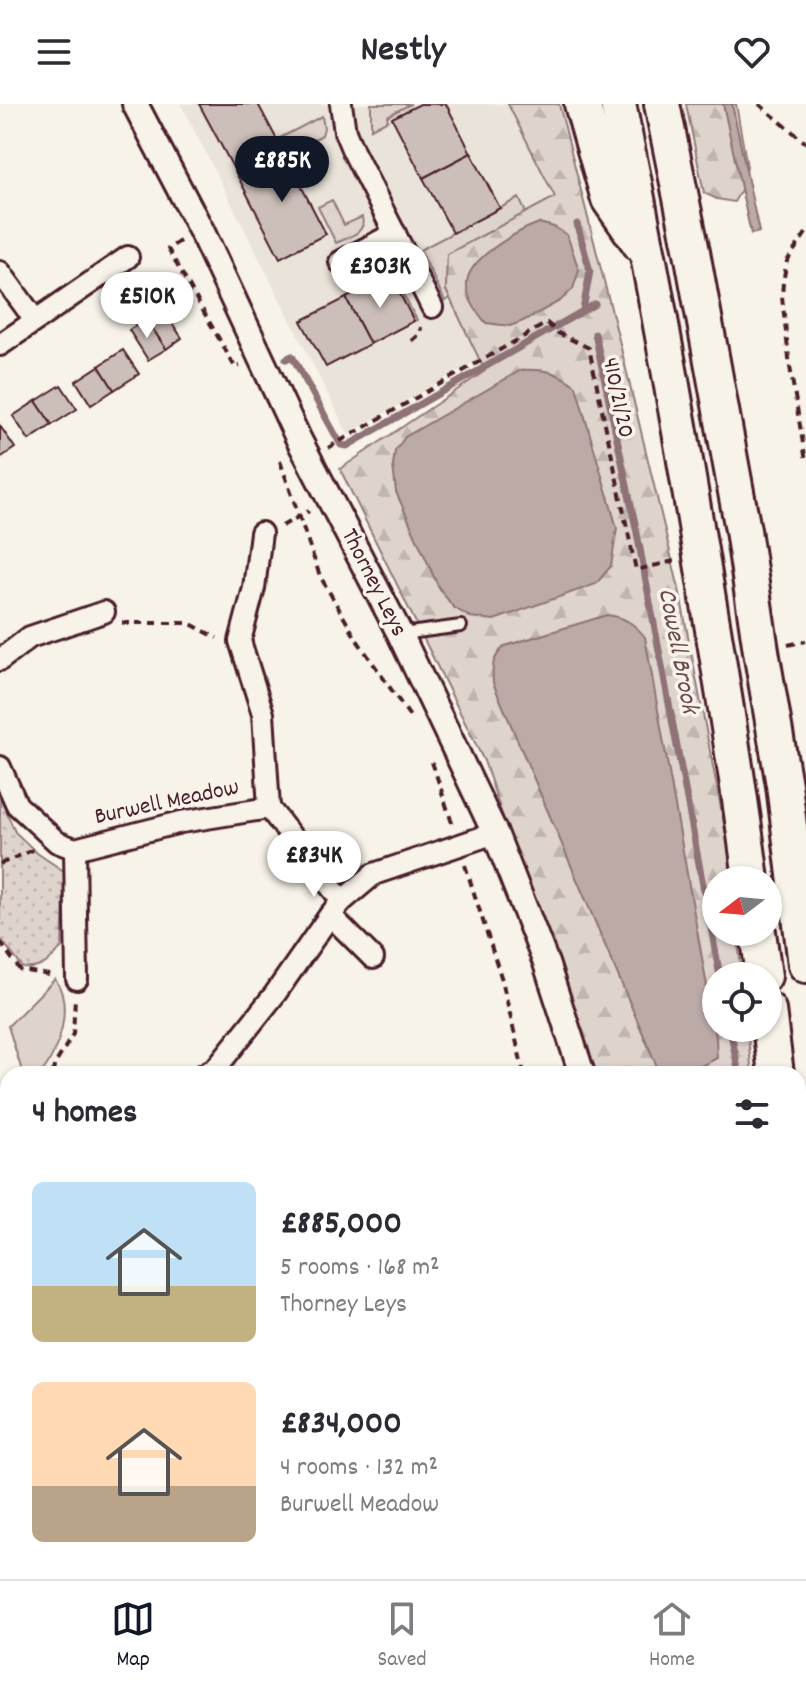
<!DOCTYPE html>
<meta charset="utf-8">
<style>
:root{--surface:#fff;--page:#f2f2f3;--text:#2b2b33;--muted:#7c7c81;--line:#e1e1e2;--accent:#111827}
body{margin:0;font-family:Dekko,sans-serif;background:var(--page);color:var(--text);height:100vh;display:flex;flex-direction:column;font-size:30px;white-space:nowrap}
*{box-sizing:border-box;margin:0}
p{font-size:26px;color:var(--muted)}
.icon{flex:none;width:44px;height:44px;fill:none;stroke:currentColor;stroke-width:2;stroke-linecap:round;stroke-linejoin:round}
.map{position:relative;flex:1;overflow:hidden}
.sheet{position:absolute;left:0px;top:962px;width:806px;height:514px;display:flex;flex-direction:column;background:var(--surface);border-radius:24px 24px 0 0;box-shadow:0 2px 6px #0004}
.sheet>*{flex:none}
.needle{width:52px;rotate:254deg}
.controls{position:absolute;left:702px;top:762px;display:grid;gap:16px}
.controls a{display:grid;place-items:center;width:80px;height:80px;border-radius:50%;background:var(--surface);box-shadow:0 2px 6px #0004;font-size:40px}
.price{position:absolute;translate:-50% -68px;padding:0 18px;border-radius:28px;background:#fff;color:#222;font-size:26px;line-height:52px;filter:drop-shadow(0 2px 4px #0008)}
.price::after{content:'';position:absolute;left:50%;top:48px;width:24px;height:18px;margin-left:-12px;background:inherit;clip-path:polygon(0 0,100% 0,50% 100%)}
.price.selected{background:var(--accent);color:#fff}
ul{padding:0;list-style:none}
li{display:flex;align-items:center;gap:24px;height:200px;padding:0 32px}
li span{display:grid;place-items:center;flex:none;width:224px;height:160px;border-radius:12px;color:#555}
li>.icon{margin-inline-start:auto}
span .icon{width:96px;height:96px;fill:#fffc;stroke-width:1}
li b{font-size:34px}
h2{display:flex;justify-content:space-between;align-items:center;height:96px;padding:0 32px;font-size:34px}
header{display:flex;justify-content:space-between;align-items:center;height:104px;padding:0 32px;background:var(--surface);font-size:36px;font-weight:700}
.menu{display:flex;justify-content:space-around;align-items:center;height:112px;border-top:2px solid var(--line);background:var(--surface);font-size:22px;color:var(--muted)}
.menu a{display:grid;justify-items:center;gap:4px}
.menu .selected{color:var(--accent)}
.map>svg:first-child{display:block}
.built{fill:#eae3da}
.green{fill:#ded4cc;stroke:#947a7c;stroke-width:2}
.forest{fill:url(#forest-firs);stroke:#947a7c;stroke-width:2}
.park{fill:url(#park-dots);stroke:#947a7c;stroke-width:2}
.water{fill:#bcaaa7;stroke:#8e7275;stroke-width:2}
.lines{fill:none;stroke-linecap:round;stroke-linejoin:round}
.stream{stroke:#8e7275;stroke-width:7}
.building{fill:#ccbfb9;stroke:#4a1f2b;stroke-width:2}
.service-casing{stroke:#4a1f2b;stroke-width:16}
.minor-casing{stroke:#4a1f2b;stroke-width:26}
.tertiary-casing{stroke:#4a1f2b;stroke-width:30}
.trunk-casing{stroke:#4a1f2b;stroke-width:40}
.path{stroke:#4a1f2b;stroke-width:4;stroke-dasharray:8 6;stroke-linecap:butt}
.service{stroke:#f7f3e8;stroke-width:10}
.minor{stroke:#f7f3e8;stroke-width:20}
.tertiary{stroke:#f7f3e8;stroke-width:24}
.trunk{stroke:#f7f3e8;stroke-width:34}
.labels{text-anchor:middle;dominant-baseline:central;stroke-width:7;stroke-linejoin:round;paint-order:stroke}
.street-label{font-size:24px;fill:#4a1f2b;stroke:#f7f3e8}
.water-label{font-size:26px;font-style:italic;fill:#6c4950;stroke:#f7f3e8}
</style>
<header><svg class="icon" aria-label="menu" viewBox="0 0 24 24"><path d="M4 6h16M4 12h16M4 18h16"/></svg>Nestly<svg class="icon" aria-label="heart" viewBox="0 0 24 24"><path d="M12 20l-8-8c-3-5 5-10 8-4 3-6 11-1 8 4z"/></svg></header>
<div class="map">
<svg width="806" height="1475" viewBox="0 0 806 1475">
<defs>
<pattern id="forest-firs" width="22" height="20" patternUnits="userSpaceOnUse" patternTransform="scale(2)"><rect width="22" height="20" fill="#ded4cc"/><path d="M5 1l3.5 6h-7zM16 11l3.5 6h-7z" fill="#c0b6af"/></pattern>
<pattern id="park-dots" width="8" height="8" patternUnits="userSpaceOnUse" patternTransform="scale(2)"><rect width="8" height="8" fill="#ded4cc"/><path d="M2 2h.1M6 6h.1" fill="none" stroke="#c0b6af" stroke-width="1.8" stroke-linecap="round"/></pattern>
</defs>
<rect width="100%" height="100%" fill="#f7f3e8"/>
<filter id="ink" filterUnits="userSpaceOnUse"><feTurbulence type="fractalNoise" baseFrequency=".0125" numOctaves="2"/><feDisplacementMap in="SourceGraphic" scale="16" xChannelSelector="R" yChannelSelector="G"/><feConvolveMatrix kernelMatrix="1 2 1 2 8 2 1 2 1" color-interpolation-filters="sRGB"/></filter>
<g filter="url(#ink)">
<polygon class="built" points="181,0 508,0 556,93 526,109 446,186 480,255 348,330"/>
<g class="green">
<polygon points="322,12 324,24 322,31 289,49 280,34"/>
<polygon points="519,94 526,109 447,150 446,186 450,194 445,197 420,146"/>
<path d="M 332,96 L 344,121 L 362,113 C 367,129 349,133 336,139 L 318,103 Z"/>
<polygon points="374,160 379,160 390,166 417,216 414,217 390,171 360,187 352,172"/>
<path d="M 55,875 C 74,902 59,946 41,970 L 23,970 L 8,922 Z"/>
</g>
<g class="forest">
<polygon points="371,0 411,0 387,12 388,16 371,25"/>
<polygon points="508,0 559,0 619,236 679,485 728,741 732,776 716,776 716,828 737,828 742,872 716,872 716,924 747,924 752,970 590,970 484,657 340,365 485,267 446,186 447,150 555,93"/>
<polygon points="686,0 736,0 747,63 744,81 734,98 717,95 704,89"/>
</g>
<g class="park">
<path d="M 0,693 L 15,728 L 37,749 L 65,768 L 62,843 C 49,857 43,866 23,864 L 0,834 Z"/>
<polygon points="8,1287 8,1468 661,1468 662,1475 0,1475 0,1291"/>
</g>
<g class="water">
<polygon points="723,0 732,0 759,128 751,130"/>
<path d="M 539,119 L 554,123 L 567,131 L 579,166 L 573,185 L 560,197 L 523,217 L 510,222 L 486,219 C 476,207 463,190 468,173 C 475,151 519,126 539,119 Z"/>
<path d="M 521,266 C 545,265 556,267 576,282 L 617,424 L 611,462 L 596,480 L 494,516 L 470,513 L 453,503 L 438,482 L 396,388 L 393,361 L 395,347 L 405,333 Z"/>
<path d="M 607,511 C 624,513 634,519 645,533 L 716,933 L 717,954 C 706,960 684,971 671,970 C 668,970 662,967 658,965 L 493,579 C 492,561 492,554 505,542 Z"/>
</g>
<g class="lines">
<g class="stream">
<polyline points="577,120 590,167 583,206"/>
<polyline points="595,230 637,429 720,872"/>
<polyline points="286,255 292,252 341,341 347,342 595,200"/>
<polyline points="730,924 739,970"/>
<polyline points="792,1468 793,1475"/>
</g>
</g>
<g class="building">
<polygon points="199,0 258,0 283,47 237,71"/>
<polygon points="420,0 446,0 471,49 423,74 392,14"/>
<polygon points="283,47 326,130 280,154 237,71"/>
<polygon points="471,49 500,104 453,129 423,74"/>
<polygon points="390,171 414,217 370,240 346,194"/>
<polygon points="346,194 370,240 326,263 301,217"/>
<polygon points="162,204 182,234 166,245 146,215"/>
<polygon points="146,215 166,245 148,256 129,226"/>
<polygon points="123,246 139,270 114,286 99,262"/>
<polygon points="99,262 114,286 91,301 76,277"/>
<polygon points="61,281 77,305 52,321 36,297"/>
<polygon points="36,297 52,321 29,336 13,312"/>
<polygon points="0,322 15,344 0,354"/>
</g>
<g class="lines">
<defs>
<polyline id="service" points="402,530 461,522"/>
<g id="minor">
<polyline points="341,0 345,28 353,47 432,203"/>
<polyline points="340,158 395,129"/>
<polyline points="0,168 35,216"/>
<polyline points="0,241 128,153"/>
<polyline points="261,429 254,484 240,537 263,610 269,704"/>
<polyline points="0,556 30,533 104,508"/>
<polyline points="0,663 17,701 57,738 75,745 181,718 269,704 342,797"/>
<polyline points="75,745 77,875"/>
<polyline points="330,811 373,854"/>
<polyline points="205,970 216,964 275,890 330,811 342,797 374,770 495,729"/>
<polyline points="0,1006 8,1003"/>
<polyline points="0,1237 8,1233"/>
</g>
<g id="tertiary">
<polyline points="135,0 202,128 299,336 400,530 495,729 546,859 582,970"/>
<polyline points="693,1468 694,1475"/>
</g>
<g id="trunk">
<polyline points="582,0 609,95 641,141"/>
<path d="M 618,0 C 651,160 680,321 706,483 C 722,580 739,678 751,776"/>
<polyline points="662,0 692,148 743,426 761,547 784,681 806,861"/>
<polyline points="758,828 764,872"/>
<polyline points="768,906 776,970"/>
<polyline points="798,1139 806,1202"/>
</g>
</defs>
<use href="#service" class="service-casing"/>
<use href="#minor" class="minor-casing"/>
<use href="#tertiary" class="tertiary-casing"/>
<use href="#trunk" class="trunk-casing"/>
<g class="path">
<polyline points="759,0 806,39"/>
<polyline points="806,129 787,157 783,178 782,193 790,263 806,357"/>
<polyline points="180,137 168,145 235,263 240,262"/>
<polyline points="412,237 420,230 421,223"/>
<polyline points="328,344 547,219 558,229 589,244 636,466 674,457"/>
<polyline points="280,357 320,472 357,536 411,614"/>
<polyline points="282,422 309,407"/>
<polyline points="122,519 189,519 217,534"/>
<polyline points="788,541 806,537"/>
<polyline points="432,658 453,722"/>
<polyline points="0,760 35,745"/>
<polyline points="465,761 502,876 524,970"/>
<polyline points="0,838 20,866 55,872"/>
<polyline points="53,970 54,962 73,930 75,894"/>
<polyline points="557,1468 558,1475"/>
</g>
<use href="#service" class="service"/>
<use href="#minor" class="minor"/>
<use href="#tertiary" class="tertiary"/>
<use href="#trunk" class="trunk"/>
</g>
</g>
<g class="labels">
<g class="street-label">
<text transform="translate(617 294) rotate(78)">410/21/20</text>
<text transform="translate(373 479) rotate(63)">Thorney Leys</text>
<text transform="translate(167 699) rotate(-12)">Burwell Meadow</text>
</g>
<g class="water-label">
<text transform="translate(677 547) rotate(79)">Cowell Brook</text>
</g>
</g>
</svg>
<div class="controls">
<a><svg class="needle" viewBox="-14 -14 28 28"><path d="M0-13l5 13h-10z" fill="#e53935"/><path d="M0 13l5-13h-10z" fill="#7c7c81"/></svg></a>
<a><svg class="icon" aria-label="locate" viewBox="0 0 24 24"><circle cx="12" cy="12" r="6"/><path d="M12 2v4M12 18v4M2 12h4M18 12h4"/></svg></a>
</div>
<b class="price selected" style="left:282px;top:100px">£885K</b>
<b class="price" style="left:380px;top:206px">£303K</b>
<b class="price" style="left:147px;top:236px">£510K</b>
<b class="price" style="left:314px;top:795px">£834K</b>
<section class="sheet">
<h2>4 homes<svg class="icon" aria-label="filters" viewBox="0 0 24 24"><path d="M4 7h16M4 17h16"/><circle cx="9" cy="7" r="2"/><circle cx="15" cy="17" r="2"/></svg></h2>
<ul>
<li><span style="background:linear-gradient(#bfe0f5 65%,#c2b280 0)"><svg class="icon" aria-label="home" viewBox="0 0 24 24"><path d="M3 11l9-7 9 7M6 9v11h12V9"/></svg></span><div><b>£885,000</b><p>5 rooms · 168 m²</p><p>Thorney Leys</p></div></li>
<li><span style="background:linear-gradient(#ffd9b3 65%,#b9a48a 0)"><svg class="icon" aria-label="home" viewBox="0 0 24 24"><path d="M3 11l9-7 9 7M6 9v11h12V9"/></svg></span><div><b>£834,000</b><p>4 rooms · 132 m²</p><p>Burwell Meadow</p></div></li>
</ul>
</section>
</div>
<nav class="menu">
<a class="selected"><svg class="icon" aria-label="map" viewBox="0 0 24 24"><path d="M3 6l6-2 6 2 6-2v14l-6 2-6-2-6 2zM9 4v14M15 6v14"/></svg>Map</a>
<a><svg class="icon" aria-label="saved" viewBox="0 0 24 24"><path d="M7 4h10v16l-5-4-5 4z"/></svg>Saved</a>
<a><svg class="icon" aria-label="home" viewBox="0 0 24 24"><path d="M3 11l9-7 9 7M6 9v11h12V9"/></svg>Home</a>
</nav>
